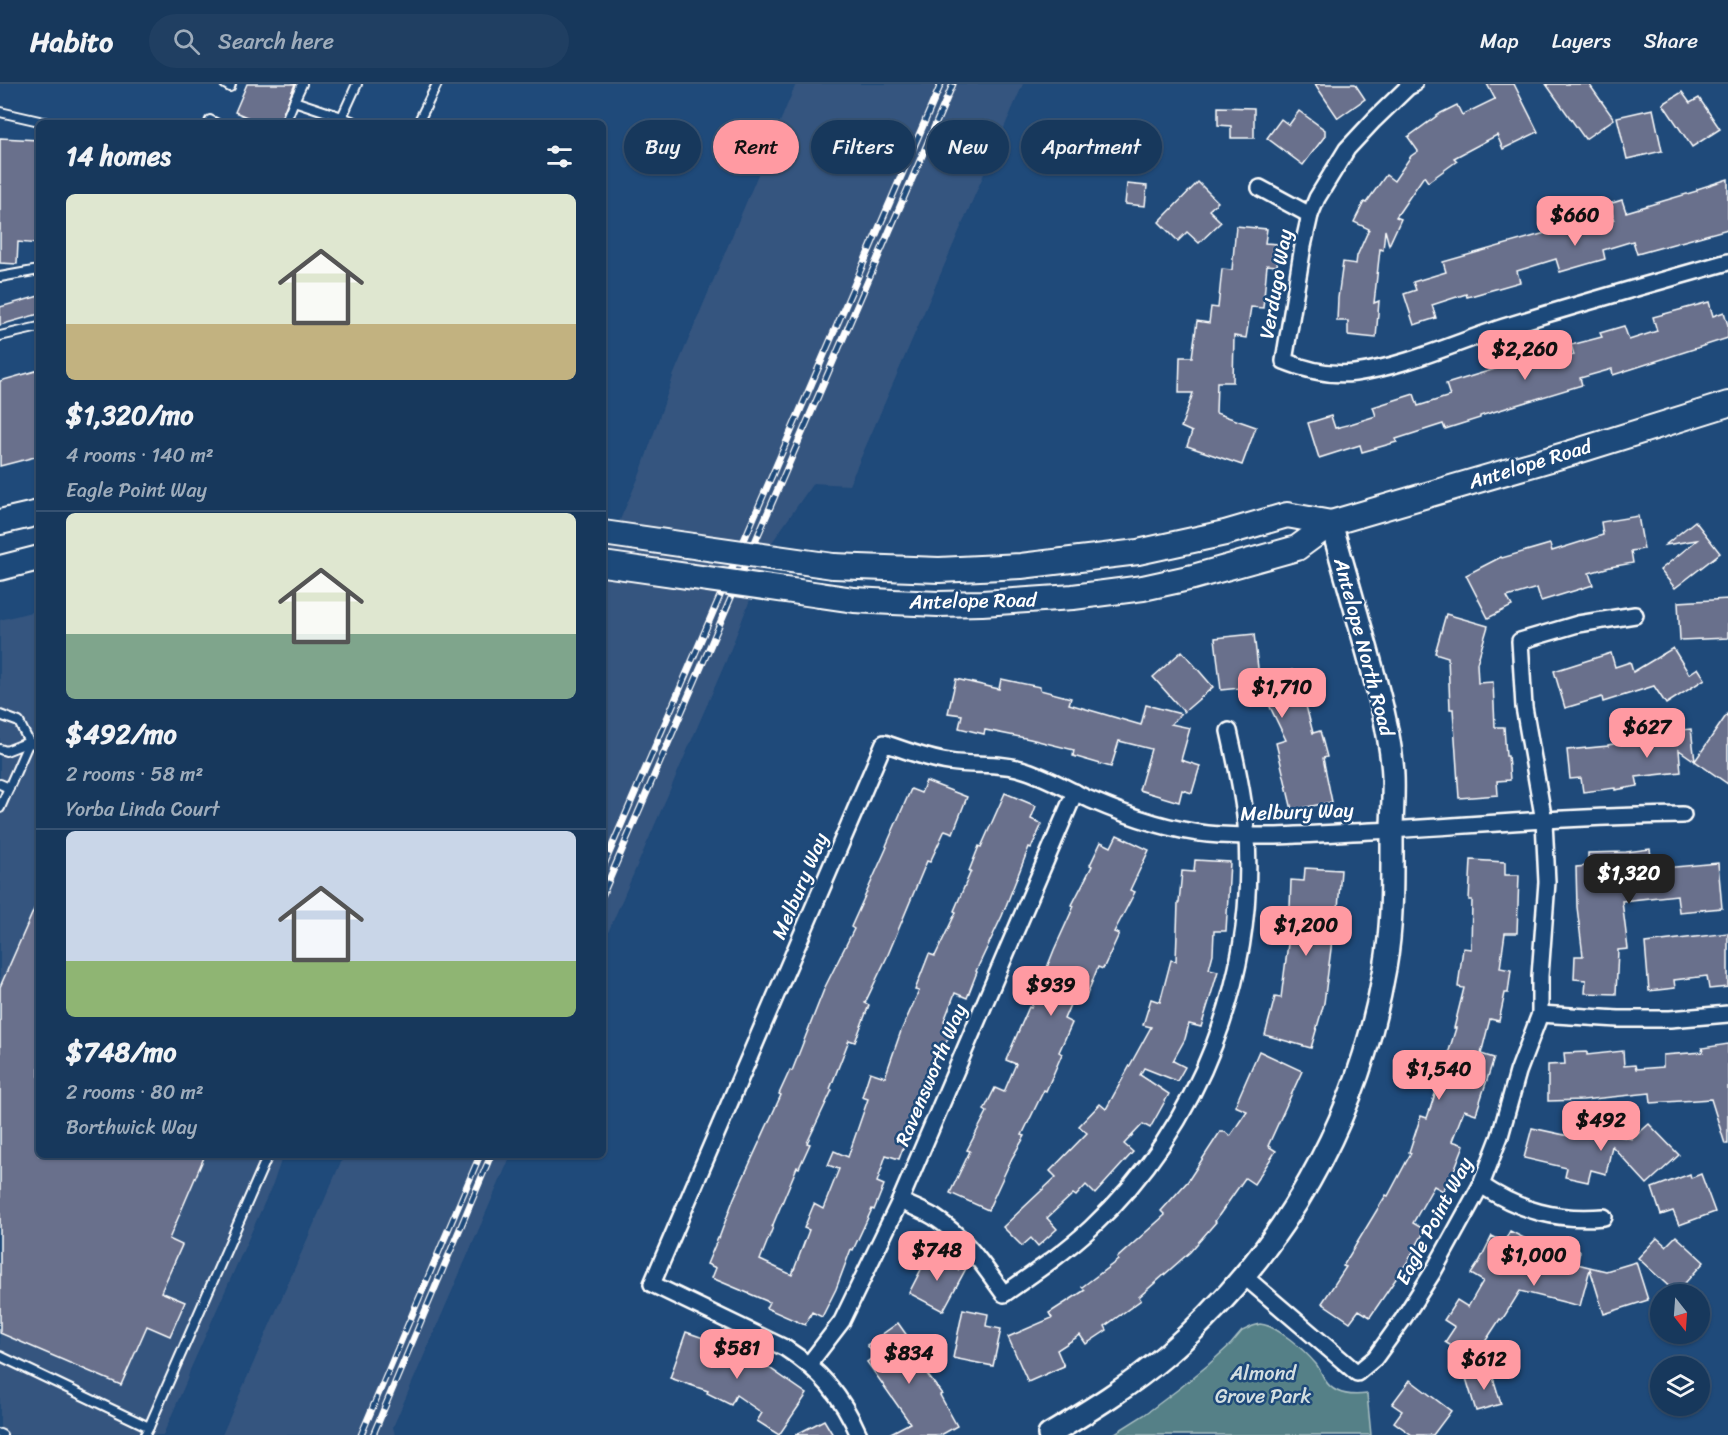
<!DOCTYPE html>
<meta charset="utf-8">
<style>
:root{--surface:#17385c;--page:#203f62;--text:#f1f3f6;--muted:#9eacbb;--line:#365272;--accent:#ff9aa2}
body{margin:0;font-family:Sriracha,sans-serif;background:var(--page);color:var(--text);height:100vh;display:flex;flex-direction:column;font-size:22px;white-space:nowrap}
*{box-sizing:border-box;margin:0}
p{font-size:20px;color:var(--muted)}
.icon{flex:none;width:33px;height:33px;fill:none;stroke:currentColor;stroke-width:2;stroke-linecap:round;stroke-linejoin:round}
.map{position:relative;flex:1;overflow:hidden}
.side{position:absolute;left:36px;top:36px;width:570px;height:1038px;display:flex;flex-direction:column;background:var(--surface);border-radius:9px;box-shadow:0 2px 4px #0004,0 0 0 2px var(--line)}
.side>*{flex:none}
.hud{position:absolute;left:624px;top:36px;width:570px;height:54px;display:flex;gap:12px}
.needle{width:39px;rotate:163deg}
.fabs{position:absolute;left:1650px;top:1200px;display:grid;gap:12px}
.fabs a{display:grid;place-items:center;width:60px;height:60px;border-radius:50%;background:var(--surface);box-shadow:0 2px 4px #0004,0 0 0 2px var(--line);font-size:30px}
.price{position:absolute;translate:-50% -51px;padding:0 14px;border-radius:12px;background:var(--accent);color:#111;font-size:20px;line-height:39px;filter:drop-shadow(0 2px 3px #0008)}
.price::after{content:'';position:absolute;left:50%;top:36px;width:18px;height:14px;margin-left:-9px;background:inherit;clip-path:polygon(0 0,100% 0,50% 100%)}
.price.current{background:#222;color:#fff}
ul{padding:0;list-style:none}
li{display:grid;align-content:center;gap:12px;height:318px;padding:0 30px}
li+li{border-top:2px solid var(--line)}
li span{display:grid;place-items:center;height:186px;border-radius:9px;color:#555}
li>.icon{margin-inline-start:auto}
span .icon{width:108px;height:108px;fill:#fffc;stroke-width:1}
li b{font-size:26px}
h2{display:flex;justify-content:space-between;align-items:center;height:72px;padding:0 30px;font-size:26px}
.pill{padding:0 21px;border-radius:27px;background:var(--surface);box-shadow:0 2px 4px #0004,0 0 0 2px var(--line);font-size:21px;line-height:54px}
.pill.current{background:var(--accent);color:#111}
header{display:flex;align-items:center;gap:36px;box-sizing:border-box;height:84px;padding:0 30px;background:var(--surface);border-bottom:2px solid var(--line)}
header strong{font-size:28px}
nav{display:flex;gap:33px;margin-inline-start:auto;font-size:21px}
.search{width:420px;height:54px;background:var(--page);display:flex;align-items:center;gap:15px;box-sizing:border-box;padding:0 21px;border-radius:33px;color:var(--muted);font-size:22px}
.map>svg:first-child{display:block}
.built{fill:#35557f}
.green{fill:#558087;stroke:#aac0c3;stroke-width:1.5}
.building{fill:#69708c;stroke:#fff;stroke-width:1.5}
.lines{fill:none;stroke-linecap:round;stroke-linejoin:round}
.lane-casing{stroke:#fff;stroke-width:12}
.street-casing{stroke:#fff;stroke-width:20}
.secondary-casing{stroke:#fff;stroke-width:26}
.primary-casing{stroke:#fff;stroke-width:28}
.lane{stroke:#1f4a7a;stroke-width:8}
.street{stroke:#1f4a7a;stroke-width:15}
.secondary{stroke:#1f4a7a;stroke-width:21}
.primary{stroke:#1f4a7a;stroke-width:24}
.rail-casing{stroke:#fff;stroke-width:7}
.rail{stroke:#1f4a7a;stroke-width:4.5;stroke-dasharray:14;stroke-linecap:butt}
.primary-bridge-casing{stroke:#fff;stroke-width:28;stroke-linecap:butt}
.primary-bridge{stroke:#1f4a7a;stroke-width:24}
.labels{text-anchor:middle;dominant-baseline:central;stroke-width:5;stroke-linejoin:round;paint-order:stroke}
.street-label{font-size:20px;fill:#fff;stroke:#1f4a7a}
.park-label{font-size:20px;fill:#d4dfe1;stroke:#1f4a7a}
</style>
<header>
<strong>Habito</strong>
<div class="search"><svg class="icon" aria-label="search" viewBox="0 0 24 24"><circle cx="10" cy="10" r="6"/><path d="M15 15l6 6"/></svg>Search here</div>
<nav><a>Map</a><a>Layers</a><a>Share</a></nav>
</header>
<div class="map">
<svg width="1728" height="1351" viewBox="0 0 1728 1351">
<rect width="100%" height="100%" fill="#1f4a7a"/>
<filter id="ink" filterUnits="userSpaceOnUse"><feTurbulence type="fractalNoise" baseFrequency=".0167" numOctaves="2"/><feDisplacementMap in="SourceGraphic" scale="12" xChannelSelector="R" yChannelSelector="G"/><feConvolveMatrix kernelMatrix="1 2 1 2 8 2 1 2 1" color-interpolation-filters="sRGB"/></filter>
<g filter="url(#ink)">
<g class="built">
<polygon points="796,0 1023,0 849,401 813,399 773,457 726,577 603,860 603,475 640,390 674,290"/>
<polygon points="39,526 39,1071 283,1071 274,1097 190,1286 187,1296 163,1351 0,1351 0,536"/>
<polygon points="344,1071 511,1071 393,1343 395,1351 222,1351"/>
</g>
<path class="green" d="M 1260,1240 C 1277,1241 1305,1267 1316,1280 C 1320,1285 1322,1291 1325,1296 C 1334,1311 1352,1312 1367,1310 L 1371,1351 L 1112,1351 L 1144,1331 L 1180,1304 L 1208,1281 L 1231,1260 L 1242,1247 L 1253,1242 Z"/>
<g class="building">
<polygon points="247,0 295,0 279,39 261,39 235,28"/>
<polygon points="1315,0 1355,0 1365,15 1338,34"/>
<polygon points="1487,0 1514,0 1538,48 1503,65 1497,51 1454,74 1457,77 1428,98 1424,92 1396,133 1401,135 1389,161 1385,146 1383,166 1380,165 1374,219 1379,217 1376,254 1348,251 1348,237 1337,237 1338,214 1343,178 1356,180 1357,172 1369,145 1354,138 1364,118 1366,119 1386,91 1394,97 1411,72 1418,67 1408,53 1441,29 1457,21 1462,31 1495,15"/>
<polygon points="1546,0 1589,0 1614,35 1585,55"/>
<polygon points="1682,8 1690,19 1699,14 1720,45 1692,63 1663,20"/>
<polygon points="1218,23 1254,24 1254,54 1231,54 1231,42 1218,41"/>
<polygon points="1653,25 1662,67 1627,75 1617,33"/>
<polygon points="1299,27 1325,46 1325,52 1303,81 1267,54 1281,35 1289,41"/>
<polygon points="0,54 39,56 39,160 18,158 17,180 0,179"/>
<polygon points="1728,95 1728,145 1637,170 1633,157 1603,166 1605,175 1560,188 1556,175 1517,187 1520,198 1467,213 1466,210 1432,221 1436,234 1414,241 1404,210 1416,206 1413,198 1446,188 1443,178 1563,144 1565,150 1614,135 1609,120 1622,116 1626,128 1697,107 1697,105"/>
<polygon points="1198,98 1218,118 1209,126 1221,138 1199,159 1187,148 1178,157 1159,138"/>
<polygon points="1127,100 1147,102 1145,122 1125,120"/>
<polygon points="1236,142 1267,145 1265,159 1279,160 1277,182 1267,181 1263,224 1251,223 1246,254 1234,252 1233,298 1217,298 1216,329 1256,343 1242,381 1187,362 1192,348 1181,343 1193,309 1179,309 1180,273 1192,273 1197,237 1209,239 1211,223 1218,224 1222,185 1232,186"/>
<polygon points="39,212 39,230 0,241 0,223"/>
<polygon points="1709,218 1713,232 1724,228 1728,241 1728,254 1613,291 1612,285 1580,294 1582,301 1480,332 1480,334 1445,345 1443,340 1396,355 1397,358 1362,368 1360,361 1319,374 1308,339 1331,332 1335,344 1347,341 1376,332 1373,323 1414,310 1418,322 1450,312 1446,300 1518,278 1516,273 1539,266 1543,280 1574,271 1571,261 1602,253 1600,249 1624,242 1629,256 1657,247 1653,233"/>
<polygon points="39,286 39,372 0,382 0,297"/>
<polygon points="1638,432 1644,465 1631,467 1633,479 1610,483 1589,489 1593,501 1541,517 1537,504 1507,513 1512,522 1488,534 1466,491 1501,473 1502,474 1550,460 1552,467 1603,451 1601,438"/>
<polygon points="1695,437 1720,469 1675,504 1660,486 1697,456 1665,461"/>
<polygon points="1728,515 1728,554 1680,556 1678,518"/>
<polygon points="1446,530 1488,542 1477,579 1478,599 1493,598 1495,643 1504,643 1506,672 1508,672 1510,696 1497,697 1498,711 1459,714 1453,625 1450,625 1448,573 1435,569"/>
<polygon points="1254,550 1260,601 1292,586 1297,597 1308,592 1319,615 1306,622 1313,649 1320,647 1327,673 1323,674 1332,718 1292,726 1276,659 1286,656 1260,602 1221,606 1215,554"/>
<polygon points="1673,564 1689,590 1698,584 1705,595 1666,620 1654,602 1603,618 1602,613 1565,624 1554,587 1611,569 1615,583 1630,578 1633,588"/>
<polygon points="1182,567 1213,603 1184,628 1153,593"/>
<polygon points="956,595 999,605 1001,595 1040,603 1040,606 1071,614 1069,620 1141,641 1146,621 1181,630 1171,640 1190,644 1181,676 1200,682 1192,709 1182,706 1179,718 1139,706 1151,665 1119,657 1111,683 1073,672 1074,666 1030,655 985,646 984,650 959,644 962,631 948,629"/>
<polygon points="1728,629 1728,700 1679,666 1681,688 1636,693 1638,702 1615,706 1615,704 1583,708 1581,694 1570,695 1567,666 1608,662 1608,661 1654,653 1653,649 1691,645 1695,677"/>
<polygon points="926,697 967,713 953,749 945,746 930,778 927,777 887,873 865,919 869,921 855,958 849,956 830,1005 832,1006 807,1059 810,1060 799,1084 797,1083 772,1143 773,1143 760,1176 792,1191 809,1146 804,1144 814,1120 823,1125 839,1085 828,1081 834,1067 848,1073 868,1015 862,1013 870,988 885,993 901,947 919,907 915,906 929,870 935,872 956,828 954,827 971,787 969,787 979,762 981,763 1005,709 1036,722 1031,735 1042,740 1031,764 1029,763 1002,832 976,887 977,888 967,914 955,909 944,937 954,942 943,965 941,964 926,1004 925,1004 899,1075 886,1071 877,1098 884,1101 874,1126 872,1125 853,1166 851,1165 836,1205 822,1233 812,1228 805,1241 766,1224 769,1218 712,1194 716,1184 707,1180 718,1154 719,1154 734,1114 781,1011 779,1010 790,986 792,987 825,903 854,845 851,843 887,763 886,762 911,705 921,709"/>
<polygon points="1117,751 1149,766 1130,806 1135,808 1114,848 1119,850 1103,885 1098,883 1086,913 1075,909 1064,935 1072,939 1059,968 1062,970 1046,1007 1044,1006 1022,1051 1025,1052 1012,1074 988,1126 950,1109 970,1067 967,1066 987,1028 984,1026 995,1004 1004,1008 1016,980 1006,976 1029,923 1031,924 1054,866 1074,822 1072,821 1092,782 1090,781 1101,758 1111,763"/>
<polygon points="1650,765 1652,779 1664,778 1664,784 1718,779 1722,824 1679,828 1677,811 1622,817 1628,865 1618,866 1616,910 1585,909 1586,896 1574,895 1575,872 1583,872 1577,823 1576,783 1588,782 1588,769 1626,768"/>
<polygon points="1195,776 1230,778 1226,847 1214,847 1213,870 1209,885 1218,887 1210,914 1201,943 1189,940 1185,955 1173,977 1185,983 1177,997 1144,984 1140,991 1169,1010 1150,1044 1143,1040 1124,1060 1133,1068 1095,1110 1086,1101 1076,1112 1073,1110 1047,1134 1057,1145 1038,1162 1031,1154 1022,1162 1003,1143 1056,1093 1050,1087 1087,1049 1079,1042 1100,1020 1106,1025 1151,943 1143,941 1151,915 1160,918 1171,876 1176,877 1178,819 1179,819 1182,787 1194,788"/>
<polygon points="1471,776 1505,778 1505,791 1519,791 1517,849 1505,849 1500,884 1511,886 1508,909 1505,909 1499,937 1490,935 1481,970 1494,974 1476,1030 1464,1026 1452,1057 1464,1061 1455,1084 1443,1107 1434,1102 1413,1139 1425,1146 1408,1177 1370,1233 1359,1226 1350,1238 1322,1219 1346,1183 1343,1182 1386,1111 1388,1112 1411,1069 1409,1068 1421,1032 1427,1034 1444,983 1456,944 1454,944 1464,904 1458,903 1463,864 1471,865 1472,816 1469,816"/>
<polygon points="1305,784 1341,786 1338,825 1334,825 1331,865 1324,919 1311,964 1265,951 1275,913 1281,914 1289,852 1291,796 1304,797"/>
<polygon points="39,814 39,1071 205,1071 169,1155 182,1161 161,1208 185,1218 170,1252 147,1242 121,1301 0,1249 0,903"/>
<polygon points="1728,849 1728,903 1709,905 1707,892 1674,896 1675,904 1649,907 1645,859"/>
<polygon points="1728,960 1728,1060 1725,1060 1711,1015 1651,1019 1650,1009 1583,1016 1548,1017 1548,981 1565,980 1564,969 1587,968 1587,971 1623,967 1624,982 1635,981 1636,985 1663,983 1663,971 1703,968 1702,964"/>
<polygon points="1259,967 1302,987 1268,1062 1276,1067 1254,1100 1245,1094 1215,1137 1216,1138 1190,1168 1139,1213 1141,1216 1105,1242 1107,1246 1086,1260 1080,1251 1057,1266 1064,1282 1028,1298 1008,1253 1052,1234 1049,1229 1085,1206 1082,1203 1118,1176 1117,1174 1165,1131 1161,1127 1188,1097 1220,1048 1225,1048 1230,1052 1247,1027 1235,1022"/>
<polygon points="1649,1040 1679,1071 1647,1100 1612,1062 1606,1090 1591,1086 1588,1098 1565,1093 1567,1084 1524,1074 1532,1044 1574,1053 1576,1043 1632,1055"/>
<polygon points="1690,1090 1691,1094 1701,1090 1715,1128 1679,1141 1673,1127 1661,1131 1652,1104"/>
<polygon points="1510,1147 1552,1168 1554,1160 1580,1167 1577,1180 1606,1187 1636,1178 1648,1216 1604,1230 1590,1185 1580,1222 1520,1207 1502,1236 1500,1235 1473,1276 1445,1258 1455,1243 1444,1236 1457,1216 1468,1223 1483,1197 1471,1190 1479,1178 1492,1152 1504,1158"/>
<polygon points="1676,1152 1704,1178 1676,1209 1638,1174 1657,1154 1666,1162"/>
<polygon points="929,1170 958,1186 967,1177 969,1179 943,1227 909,1209"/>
<polygon points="963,1225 988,1230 986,1242 1001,1245 993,1282 953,1274"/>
<polygon points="898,1239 918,1267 909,1266 942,1310 940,1311 957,1342 941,1351 887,1351 910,1339 867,1278 875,1272 867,1261"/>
<polygon points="686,1248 718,1259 765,1281 807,1310 779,1351 757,1337 762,1329 736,1311 731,1321 707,1309 708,1307 670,1294"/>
<polygon points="1491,1287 1501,1320 1476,1327 1466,1294"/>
<polygon points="1410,1296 1451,1327 1433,1351 1412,1351 1394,1338 1402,1327 1392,1320"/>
<polygon points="824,1336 833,1351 795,1351"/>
</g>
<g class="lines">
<defs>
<g id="lane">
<polyline points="225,0 230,3 231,0"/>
<polyline points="302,0 294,17 342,33"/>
<polyline points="357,0 342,33 357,39"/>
<polyline points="0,28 48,39"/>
<polyline points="209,39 210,36 216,39"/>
<polyline points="285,39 294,17"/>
<polyline points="418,39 437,0"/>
<polyline points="0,193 39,186"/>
<polyline points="0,252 39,243"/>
<polyline points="0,631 19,638 29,658 39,662"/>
<polyline points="0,665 6,667 29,658"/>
<polyline points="0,700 9,704"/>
<polyline points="0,724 29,658"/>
<polyline points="0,1272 149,1343 145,1351"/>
<polyline points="149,1343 268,1071"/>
<polyline points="0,1350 2,1351"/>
</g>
<g id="street">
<path d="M 1414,0 L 1408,3 L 1374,36 L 1347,65 L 1317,114 L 1310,131 L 1303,162 L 1284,277 C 1306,286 1331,292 1355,289 C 1406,282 1455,259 1504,243 C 1578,220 1653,199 1728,178"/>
<polyline points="1260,104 1310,131"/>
<polyline points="1540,930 1618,935 1670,935 1728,930"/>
<path d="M 1481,1101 C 1520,1127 1557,1137 1604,1133"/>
<path d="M 900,1117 C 911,1122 924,1127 934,1133 C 965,1153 983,1181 1004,1210 C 1034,1189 1064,1169 1091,1144 C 1200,1042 1259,890 1246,741 C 1243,709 1236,678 1229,647"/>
<polyline points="1245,1193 1357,1289 1375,1274 1403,1235 1433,1188 1481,1101 1500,1052 1518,988 1540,930 1540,892 1547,798 1544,737 1524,623 1520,557 1578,540 1635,531"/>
<polyline points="809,1280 842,1237 900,1117 1075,708"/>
<path d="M 859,1351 C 842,1312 821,1287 785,1264 L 652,1200 L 884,659 C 905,666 927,675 949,678 C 973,682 998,678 1021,685 C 1046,692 1068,706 1091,716 C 1128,732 1168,746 1208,750 C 1263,755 1317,750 1371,747 C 1475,741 1579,732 1683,731"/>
</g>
<path id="secondary" d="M 1049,1351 C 1089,1327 1130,1302 1166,1271 C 1283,1170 1359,1036 1385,884 C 1393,839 1392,793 1392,747 C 1392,725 1395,701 1392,679 C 1388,640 1377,603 1367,566 C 1355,523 1343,481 1331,439"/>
<g id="primary">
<polyline points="0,438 39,429"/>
<polyline points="833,482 939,486 1021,482 1138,468 1225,449 1287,431 1331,439"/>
<polyline points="0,484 39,474"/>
<polyline points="820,511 854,516 893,518 938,520 982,519 1073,513 1143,504 1193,493 1297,464 1331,439 1571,369 1728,320"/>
</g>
</defs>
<use href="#lane" class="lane-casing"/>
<use href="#street" class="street-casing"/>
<use href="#secondary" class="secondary-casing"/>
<use href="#primary" class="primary-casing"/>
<use href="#lane" class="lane"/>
<use href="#street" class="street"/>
<use href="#secondary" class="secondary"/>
<use href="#primary" class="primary"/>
<defs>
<g id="rail">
<polyline points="603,783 941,0"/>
<polyline points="603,810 953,0"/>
<polyline points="361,1351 480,1071"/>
<polyline points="373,1351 491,1071"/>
</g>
</defs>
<use href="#rail" class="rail-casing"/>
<use href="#rail" class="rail"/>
<defs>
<g id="primary-bridge">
<polyline points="603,449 833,482"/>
<polyline points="603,480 820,511"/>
</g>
</defs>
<use href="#primary-bridge" class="primary-bridge-casing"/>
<use href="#primary-bridge" class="primary-bridge"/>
</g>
</g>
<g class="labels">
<g class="street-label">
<text transform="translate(1276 200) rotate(-80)">Verdugo Way</text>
<text transform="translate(1530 380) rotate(-17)">Antelope Road</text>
<text transform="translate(973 517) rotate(-1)">Antelope Road</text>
<text transform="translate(1364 563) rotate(75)">Antelope North Road</text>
<text transform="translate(1297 728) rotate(-2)">Melbury Way</text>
<text transform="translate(800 802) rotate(-67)">Melbury Way</text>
<text transform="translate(931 991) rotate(-67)">Ravensworth Way</text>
<text transform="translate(1434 1137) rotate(-62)">Eagle Point Way</text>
</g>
<g class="park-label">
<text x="1263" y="1289">Almond<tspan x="1263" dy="23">Grove Park</tspan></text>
</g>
</g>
</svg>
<div class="fabs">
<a><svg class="needle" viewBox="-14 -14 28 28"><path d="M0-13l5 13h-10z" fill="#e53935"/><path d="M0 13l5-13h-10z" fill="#9eacbb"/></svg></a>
<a><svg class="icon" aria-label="layers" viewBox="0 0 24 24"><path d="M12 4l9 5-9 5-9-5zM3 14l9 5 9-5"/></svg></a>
</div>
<b class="price" style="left:1575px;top:163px">$660</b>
<b class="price" style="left:1525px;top:297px">$2,260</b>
<b class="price" style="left:1282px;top:635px">$1,710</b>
<b class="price" style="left:1647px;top:675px">$627</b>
<b class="price current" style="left:1629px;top:821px">$1,320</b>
<b class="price" style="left:1306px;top:873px">$1,200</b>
<b class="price" style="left:1051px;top:933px">$939</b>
<b class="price" style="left:1439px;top:1017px">$1,540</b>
<b class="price" style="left:1601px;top:1068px">$492</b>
<b class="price" style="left:937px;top:1198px">$748</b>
<b class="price" style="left:1534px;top:1203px">$1,000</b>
<b class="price" style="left:737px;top:1296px">$581</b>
<b class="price" style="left:909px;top:1301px">$834</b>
<b class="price" style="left:1484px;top:1307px">$612</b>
<div class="hud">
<a class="pill">Buy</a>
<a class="pill current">Rent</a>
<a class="pill">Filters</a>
<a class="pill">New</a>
<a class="pill">Apartment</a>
</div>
<section class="side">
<h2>14 homes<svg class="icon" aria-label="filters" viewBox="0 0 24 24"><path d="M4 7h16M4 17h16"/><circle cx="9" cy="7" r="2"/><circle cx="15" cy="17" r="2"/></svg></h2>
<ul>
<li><span style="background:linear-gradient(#dfe7d0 70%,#c2b280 0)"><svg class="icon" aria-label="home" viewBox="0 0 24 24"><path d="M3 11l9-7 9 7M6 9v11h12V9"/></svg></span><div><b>$1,320/mo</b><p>4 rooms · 140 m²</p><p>Eagle Point Way</p></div></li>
<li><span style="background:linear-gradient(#dfe7d0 65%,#7fa58c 0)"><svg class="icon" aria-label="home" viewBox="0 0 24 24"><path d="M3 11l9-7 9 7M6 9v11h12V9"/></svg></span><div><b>$492/mo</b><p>2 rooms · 58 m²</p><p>Yorba Linda Court</p></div></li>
<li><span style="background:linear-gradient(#c9d6e8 70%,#8fb573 0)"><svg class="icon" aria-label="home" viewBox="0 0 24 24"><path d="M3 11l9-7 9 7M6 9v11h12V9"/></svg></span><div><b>$748/mo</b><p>2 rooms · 80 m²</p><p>Borthwick Way</p></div></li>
</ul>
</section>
</div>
